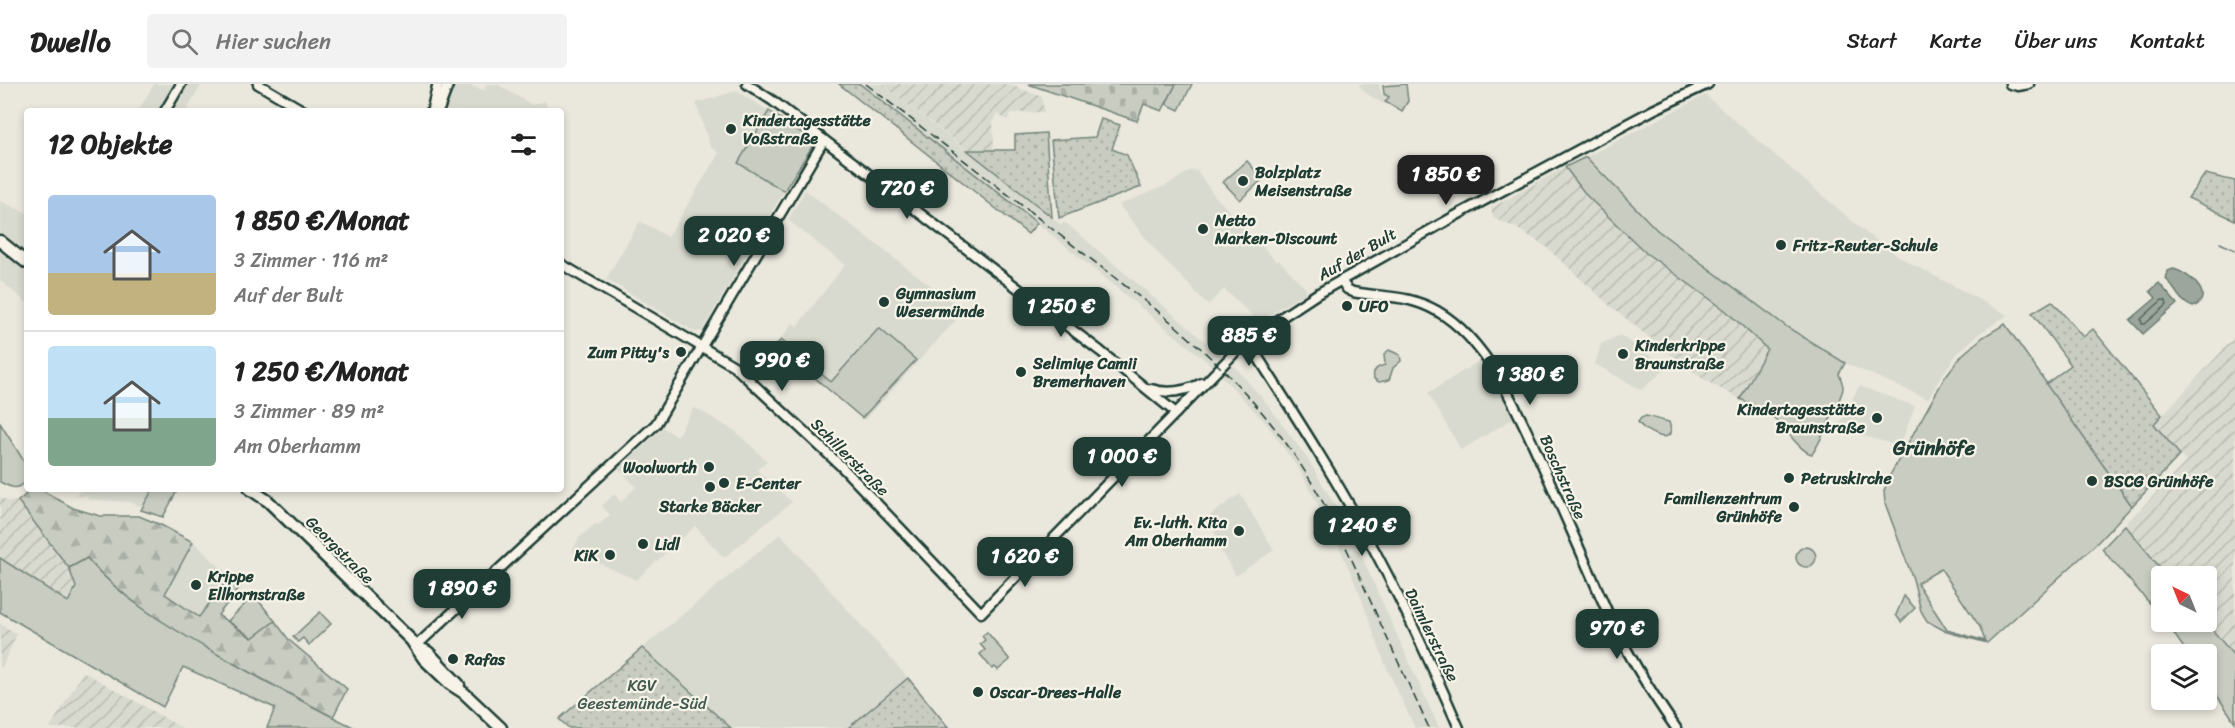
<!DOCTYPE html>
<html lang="de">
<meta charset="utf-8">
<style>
:root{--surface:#fff;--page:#f2f2f2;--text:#222;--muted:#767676;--line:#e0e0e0;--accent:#1f3d34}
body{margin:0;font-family:Sriracha,sans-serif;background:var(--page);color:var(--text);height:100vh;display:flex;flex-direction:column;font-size:22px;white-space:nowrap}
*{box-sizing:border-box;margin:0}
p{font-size:20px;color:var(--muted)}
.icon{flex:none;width:33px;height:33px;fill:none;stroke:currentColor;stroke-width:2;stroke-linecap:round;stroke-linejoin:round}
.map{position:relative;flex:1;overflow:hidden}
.details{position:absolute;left:24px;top:24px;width:540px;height:384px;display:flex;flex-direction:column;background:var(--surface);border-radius:6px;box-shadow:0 3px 9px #0003}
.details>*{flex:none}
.needle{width:39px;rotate:317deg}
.buttons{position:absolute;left:2151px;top:482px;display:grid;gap:12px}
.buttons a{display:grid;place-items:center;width:66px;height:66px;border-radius:6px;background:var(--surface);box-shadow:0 3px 9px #0003;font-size:30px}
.price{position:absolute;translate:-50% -51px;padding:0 14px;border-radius:12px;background:var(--accent);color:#fff;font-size:20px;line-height:39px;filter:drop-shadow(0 2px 3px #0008)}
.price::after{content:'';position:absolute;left:50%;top:36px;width:18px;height:14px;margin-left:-9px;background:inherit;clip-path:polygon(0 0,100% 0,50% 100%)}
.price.selected{background:#222;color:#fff}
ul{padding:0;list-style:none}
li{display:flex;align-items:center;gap:18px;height:150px;padding:0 24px}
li+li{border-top:2px solid var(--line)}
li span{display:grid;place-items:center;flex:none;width:168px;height:120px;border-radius:6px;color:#555}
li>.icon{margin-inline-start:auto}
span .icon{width:72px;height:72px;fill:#fffc;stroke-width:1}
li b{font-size:26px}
h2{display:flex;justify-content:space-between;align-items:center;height:72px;padding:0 24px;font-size:26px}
header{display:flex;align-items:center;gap:36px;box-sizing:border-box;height:84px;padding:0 30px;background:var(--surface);border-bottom:2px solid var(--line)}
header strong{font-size:28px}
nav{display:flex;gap:33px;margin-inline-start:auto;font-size:21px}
.search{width:420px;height:54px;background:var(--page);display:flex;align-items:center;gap:15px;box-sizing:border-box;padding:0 21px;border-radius:6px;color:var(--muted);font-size:22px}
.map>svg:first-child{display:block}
.built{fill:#d9dacf}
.industrial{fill:url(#industrial-furrows)}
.green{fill:#c8ccc1;stroke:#74847a;stroke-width:1.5;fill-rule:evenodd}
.forest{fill:url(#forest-firs);stroke:#74847a;stroke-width:1.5}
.cemetery{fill:url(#cemetery-stones);stroke:#74847a;stroke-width:1.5}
.garden{fill:url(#garden-dots);stroke:#74847a;stroke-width:1.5}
.water{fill:#9ca69c;stroke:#6a7c72;stroke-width:1.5}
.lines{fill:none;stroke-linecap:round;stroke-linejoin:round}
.shore{stroke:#51675e;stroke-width:1.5}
.stream{stroke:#6a7c72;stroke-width:1.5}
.tertiary-casing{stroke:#1f3d34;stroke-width:13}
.secondary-casing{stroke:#1f3d34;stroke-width:14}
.primary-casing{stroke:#1f3d34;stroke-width:15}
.tertiary{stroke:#f7f3e8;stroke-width:8}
.secondary{stroke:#f7f3e8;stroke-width:9}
.primary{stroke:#f7f3e8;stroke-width:10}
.rail{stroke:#1f3d34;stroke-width:1.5;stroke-dasharray:9 4.5;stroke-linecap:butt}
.poi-dot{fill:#1f3d34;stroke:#f7f3e8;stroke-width:2}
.labels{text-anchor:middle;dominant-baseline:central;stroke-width:4.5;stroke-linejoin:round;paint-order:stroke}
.poi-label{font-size:16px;font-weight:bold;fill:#1f3d34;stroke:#f7f3e8;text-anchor:start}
.street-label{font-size:16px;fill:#1f3d34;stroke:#f7f3e8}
.park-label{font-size:16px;fill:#415a50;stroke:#f7f3e8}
.quarter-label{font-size:20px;font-weight:bold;fill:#1f3d34;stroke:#f7f3e8}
</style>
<header>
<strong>Dwello</strong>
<div class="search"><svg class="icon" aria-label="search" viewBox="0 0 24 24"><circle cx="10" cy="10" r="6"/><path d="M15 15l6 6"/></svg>Hier suchen</div>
<nav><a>Start</a><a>Karte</a><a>Über uns</a><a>Kontakt</a></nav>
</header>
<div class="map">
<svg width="2235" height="644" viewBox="0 0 2235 644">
<defs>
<pattern id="industrial-furrows" width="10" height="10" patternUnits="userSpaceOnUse" patternTransform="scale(1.5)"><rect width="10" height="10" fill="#d9dacf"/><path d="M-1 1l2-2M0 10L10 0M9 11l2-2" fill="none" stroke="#babcb2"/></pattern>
<pattern id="forest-firs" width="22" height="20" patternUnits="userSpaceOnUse" patternTransform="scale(1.5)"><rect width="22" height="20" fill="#c8ccc1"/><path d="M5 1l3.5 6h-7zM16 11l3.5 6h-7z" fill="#abb0a6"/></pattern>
<pattern id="cemetery-stones" width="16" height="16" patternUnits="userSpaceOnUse" patternTransform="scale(1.5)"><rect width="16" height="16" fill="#c8ccc1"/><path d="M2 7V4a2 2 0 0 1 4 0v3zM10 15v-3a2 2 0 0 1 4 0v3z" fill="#abb0a6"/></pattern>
<pattern id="garden-dots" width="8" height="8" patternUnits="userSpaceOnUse" patternTransform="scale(1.5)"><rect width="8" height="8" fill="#c8ccc1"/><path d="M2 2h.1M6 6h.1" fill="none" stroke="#abb0a6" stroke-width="1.8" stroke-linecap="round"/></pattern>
</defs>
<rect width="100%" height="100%" fill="#eae8dd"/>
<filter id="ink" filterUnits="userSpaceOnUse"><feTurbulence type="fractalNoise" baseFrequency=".0167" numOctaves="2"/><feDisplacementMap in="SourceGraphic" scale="12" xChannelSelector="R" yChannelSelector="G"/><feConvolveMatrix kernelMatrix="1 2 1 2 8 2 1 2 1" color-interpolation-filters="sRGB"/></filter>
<g filter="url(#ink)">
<g class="built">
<polygon points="154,0 202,0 186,27 138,27"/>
<polygon points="454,0 465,0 484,6 487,0 497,0 532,21 545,17 549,27 445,27"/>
<polygon points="860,0 882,0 1060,140 1066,139 1235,283 1269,322 1309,377 1351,449 1439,644 1415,644 1385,580 1359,508 1333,449 1300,387 1266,339 1210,280 1047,147"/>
<polygon points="1358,0 1379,0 1381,9 1387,13 1383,20 1366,9"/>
<polygon points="736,7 769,27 738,79 784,107 702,247 695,248 606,195 640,137 668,153 719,69 710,62 696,19"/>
<polygon points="1705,11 1865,148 1903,175 2008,231 1980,249 1958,269 1942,291 1928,315 1845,279 1787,243 1657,146 1586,73"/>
<polygon points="1191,86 1197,87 1215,112 1276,177 1280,177 1306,205 1305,209 1258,237 1224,205 1208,221 1156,167 1119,121 1171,99"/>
<polygon points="805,106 964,227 865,336 776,261 793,239 797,242 845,181 788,136"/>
<polygon points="0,117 27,129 27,219 0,196"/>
<polygon points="1620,251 1667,284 1641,306 1595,280 1601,260"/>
<polygon points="1481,276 1516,333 1461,366 1428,309"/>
<polygon points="1859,302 1915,322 1900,362 1837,345"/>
<polygon points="694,323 735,347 767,377 757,386 792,418 724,474 695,442 636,496 572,467 579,454 596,439 598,441 610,431 602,422 614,410 621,418 636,403 618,384 663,344 677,352"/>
<polygon points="82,405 153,405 143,423 129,418 87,415 88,413 84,411 81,413 75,411"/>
<polygon points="1240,410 1274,466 1236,492 1219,464 1210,431"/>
<polygon points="780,450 908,594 848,644 731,644 642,564"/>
<polygon points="193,458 230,492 199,533 165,510"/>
</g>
<g class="industrial">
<polygon points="882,0 1008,0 1042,13 1044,28 1011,29 1008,36 996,30 993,38 994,66 967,66"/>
<polygon points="1565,83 1587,112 1646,169 1725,226 1767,265 1740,315 1706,297 1671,271 1609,221 1545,162 1516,144 1493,134 1491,124"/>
<polygon points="2235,253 2235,573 2205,537 2206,537 2206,492 2167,492 2125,441 2186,378 2154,340"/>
<polygon points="0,413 8,417 18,417 69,484 76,503 68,518 0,474"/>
<polygon points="0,540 17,550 2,583 0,583"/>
<polygon points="83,588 84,588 182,644 50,644"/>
</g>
<g class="green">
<polygon points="1176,0 1192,0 1179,26 1166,20"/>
<polygon points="1406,0 1408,17 1402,27 1385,18 1389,13 1384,10 1383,2"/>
<polygon points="769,27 815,58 784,107 738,79"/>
<path d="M 1586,73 L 1657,146 L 1787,243 L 1845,279 L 1839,290 C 1841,295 1843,300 1843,304 C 1843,311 1816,366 1812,370 C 1800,368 1784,342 1774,334 C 1763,325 1752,320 1740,315 L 1767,265 L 1725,226 L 1646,169 L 1587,112 L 1565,83 Z"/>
<polygon points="1247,77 1263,95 1240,116 1223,98"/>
<path d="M 2005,240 L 2132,422 L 2097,459 L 1987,559 L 1947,548 L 1927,537 L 1921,527 L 1913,495 L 1885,419 L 1884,407 L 1889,393 L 1945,293 L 1962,271 L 1983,253 ZM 1941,485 L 1980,543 L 1985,557 L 1947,546 L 1917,499 Z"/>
<polygon points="879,244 916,276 862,334 776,261 781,256 831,298"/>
<path d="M 1389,266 L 1400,271 L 1401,277 L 1393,284 L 1389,296 L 1379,298 L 1374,295 C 1372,286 1377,283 1385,281 L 1384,270 Z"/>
<path d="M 1646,332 L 1669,338 C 1678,364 1646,350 1638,338 L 1641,334 Z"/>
<path d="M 0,339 L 27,382 L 27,397 C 16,407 12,404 0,398 Z"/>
<polygon points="153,405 178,405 163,433 141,426"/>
<polygon points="2125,441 2167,492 2162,492 2161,532 2102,465"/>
<circle cx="1806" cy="473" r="10"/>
<path d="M 0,474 L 68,518 L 76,503 L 69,484 L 87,474 C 123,517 169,542 216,569 C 262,596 308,621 355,644 L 267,644 L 275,624 L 183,583 L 163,623 L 0,528 Z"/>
<polygon points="254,511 275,537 253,554 228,537"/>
<polygon points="1904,512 1915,524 1901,538 1896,531"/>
<polygon points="320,528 331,540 309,561 303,554 298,558 293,553"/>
<polygon points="2165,537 2205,537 2235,573 2235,638 2207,597 2206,570 2188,570"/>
<polygon points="987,548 1010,576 998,586 995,583 992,585 980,570 985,566 980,560 985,556 982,552"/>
</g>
<path class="forest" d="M 32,405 L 40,405 L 73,424 L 100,432 L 139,432 L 161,441 L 193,458 L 165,510 L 199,533 L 230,492 L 241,501 L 218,531 L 252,554 L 275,537 L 289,556 L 347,605 L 333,633 C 291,611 249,588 208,565 C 163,539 121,514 87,474 L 69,484 L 18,417 Z"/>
<polygon class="cemetery" points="1028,0 1176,0 1162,27 1144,20 1137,37"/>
<g class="garden">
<polygon points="839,0 860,0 1037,139 1028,150"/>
<polygon points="1101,35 1120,41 1112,65 1127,71 1141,103 1059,134 1051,56 1095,53"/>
<polygon points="1046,49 1052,133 967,66 1015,66 1015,51"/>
<polygon points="2205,90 2235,97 2235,136 2188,114"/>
<polygon points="2052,217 2083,253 2093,245 2162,331 2154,340 2180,371 2132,422 2046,300 2071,281 2032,229"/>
<polygon points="642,564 731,644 569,644 559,635"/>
<polygon points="908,594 949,644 848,644"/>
</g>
<g class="water">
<path d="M 2173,185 C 2188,188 2217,212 2193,223 C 2179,218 2176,205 2166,195 L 2168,187 Z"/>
<polygon points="2159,199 2177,220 2143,250 2130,236 2156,214 2150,207"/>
</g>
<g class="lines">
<polygon class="shore" points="2162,216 2166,217 2167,221 2145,240 2142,240 2141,235"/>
<polyline class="stream" points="2220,159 2235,166"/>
<defs>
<g id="tertiary">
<polyline points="258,0 304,27"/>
<polyline points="747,0 773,17 1100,267 1176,329"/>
<polyline points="2010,0 2018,2 2029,0"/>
<polyline points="165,27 181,0"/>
<polyline points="561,180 734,282 841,382 981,529 1247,256 1317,210 1457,131 1653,26 1708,0"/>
<path d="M 1341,196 L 1347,205 L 1353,208 C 1385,214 1407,210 1437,227 C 1493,259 1524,342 1550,398 C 1569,441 1588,484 1607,527 C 1626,568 1650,607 1676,644"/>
<path d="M 1247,256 C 1287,319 1328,381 1364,447 C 1399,510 1430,577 1459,644"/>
<path d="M 1151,305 C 1169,311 1186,307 1202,299"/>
<polyline points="416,562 656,340 824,56"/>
</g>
<g id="secondary">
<polyline points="432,27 438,0"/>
<polyline points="438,27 448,0"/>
</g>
<g id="primary">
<polyline points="0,157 27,179"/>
<polyline points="250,405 268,417 411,556 424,575 450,600 464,609 501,644"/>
<polyline points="416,562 428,568 459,601"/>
</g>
</defs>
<use href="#tertiary" class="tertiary-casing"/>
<use href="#secondary" class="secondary-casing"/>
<use href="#primary" class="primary-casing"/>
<use href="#tertiary" class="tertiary"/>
<use href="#secondary" class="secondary"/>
<use href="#primary" class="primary"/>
<path class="rail" d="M 866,0 L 1164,232 C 1204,266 1241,301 1273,342 C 1315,395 1343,455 1370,516 C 1389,559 1409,601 1429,644"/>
</g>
</g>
<g class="poi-dot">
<circle cx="731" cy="45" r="6"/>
<circle cx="1243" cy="97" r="6"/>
<circle cx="1203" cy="145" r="6"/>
<circle cx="1781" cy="161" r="6"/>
<circle cx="884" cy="218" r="6"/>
<circle cx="1347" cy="222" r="6"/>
<circle cx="681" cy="268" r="6"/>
<circle cx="1623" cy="270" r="6"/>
<circle cx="1021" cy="288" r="6"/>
<circle cx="1877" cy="334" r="6"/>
<circle cx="709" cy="383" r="6"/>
<circle cx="1789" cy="394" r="6"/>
<circle cx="2092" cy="397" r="6"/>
<circle cx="724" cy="399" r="6"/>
<circle cx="710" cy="403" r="6"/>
<circle cx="1794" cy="423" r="6"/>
<circle cx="1239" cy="447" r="6"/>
<circle cx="643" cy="460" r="6"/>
<circle cx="610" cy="471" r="6"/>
<circle cx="196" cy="501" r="6"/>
<circle cx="453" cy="575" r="6"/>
<circle cx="978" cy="608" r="6"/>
</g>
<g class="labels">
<g class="poi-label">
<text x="743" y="36">Kindertagesstätte<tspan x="743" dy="18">Voßstraße</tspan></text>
<text x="1255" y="88">Bolzplatz<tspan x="1255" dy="18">Meisenstraße</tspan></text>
<text x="1215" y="136">Netto<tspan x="1215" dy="18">Marken-Discount</tspan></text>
<text x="1793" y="161">Fritz-Reuter-Schule</text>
<text x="896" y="209">Gymnasium<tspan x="896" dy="18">Wesermünde</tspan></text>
<text x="1359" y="222">UFO</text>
<text x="1635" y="261">Kinderkrippe<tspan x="1635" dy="18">Braunstraße</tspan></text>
<text x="669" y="268" text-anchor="end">Zum Pitty's</text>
<text x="1033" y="279">Selimiye Camii<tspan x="1033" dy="18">Bremerhaven</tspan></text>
<text x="1865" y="325" text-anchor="end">Kindertagesstätte<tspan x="1865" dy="18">Braunstraße</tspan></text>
<text x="697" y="383" text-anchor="end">Woolworth</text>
<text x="1801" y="394">Petruskirche</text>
<text x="2104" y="397">BSCG Grünhöfe</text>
<text x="736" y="399">E-Center</text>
<text x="1782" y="414" text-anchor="end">Familienzentrum<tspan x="1782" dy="18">Grünhöfe</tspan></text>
<text x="710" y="422" text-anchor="middle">Starke Bäcker</text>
<text x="1227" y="438" text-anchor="end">Ev.-luth. Kita<tspan x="1227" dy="18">Am Oberhamm</tspan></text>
<text x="655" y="460">Lidl</text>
<text x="598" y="471" text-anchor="end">KiK</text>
<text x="208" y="492">Krippe<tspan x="208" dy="18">Ellhornstraße</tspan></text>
<text x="465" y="575">Rafas</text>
<text x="990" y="608">Oscar-Drees-Halle</text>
</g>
<g class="street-label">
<text transform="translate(1357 170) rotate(-30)">Auf der Bult</text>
<text transform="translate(850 373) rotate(45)">Schillerstraße</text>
<text transform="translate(1563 393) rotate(66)">Boschstraße</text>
<text transform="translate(340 466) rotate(45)">Georgstraße</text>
<text transform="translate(1432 551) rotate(64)">Daimlerstraße</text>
</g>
<g class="park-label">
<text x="642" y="601">KGV<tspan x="642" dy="18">Geestemünde-Süd</tspan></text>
</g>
<g class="quarter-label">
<text x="1934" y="364">Grünhöfe</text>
</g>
</g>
</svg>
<div class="buttons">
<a><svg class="needle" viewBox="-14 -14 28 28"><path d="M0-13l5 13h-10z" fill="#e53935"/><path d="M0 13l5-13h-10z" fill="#767676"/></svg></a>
<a><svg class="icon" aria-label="layers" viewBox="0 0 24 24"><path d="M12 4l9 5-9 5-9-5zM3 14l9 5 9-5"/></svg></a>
</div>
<b class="price selected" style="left:1446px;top:122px">1 850 €</b>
<b class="price" style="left:907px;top:136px">720 €</b>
<b class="price" style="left:734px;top:183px">2 020 €</b>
<b class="price" style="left:1061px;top:254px">1 250 €</b>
<b class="price" style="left:1249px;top:283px">885 €</b>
<b class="price" style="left:782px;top:308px">990 €</b>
<b class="price" style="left:1530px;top:322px">1 380 €</b>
<b class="price" style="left:1122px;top:404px">1 000 €</b>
<b class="price" style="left:1362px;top:473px">1 240 €</b>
<b class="price" style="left:1025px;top:504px">1 620 €</b>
<b class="price" style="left:462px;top:536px">1 890 €</b>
<b class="price" style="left:1617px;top:576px">970 €</b>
<section class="details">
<h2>12 Objekte<svg class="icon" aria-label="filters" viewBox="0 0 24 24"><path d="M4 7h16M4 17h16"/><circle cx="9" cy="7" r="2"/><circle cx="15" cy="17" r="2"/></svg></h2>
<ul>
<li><span style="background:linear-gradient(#a9c7e8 65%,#c2b280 0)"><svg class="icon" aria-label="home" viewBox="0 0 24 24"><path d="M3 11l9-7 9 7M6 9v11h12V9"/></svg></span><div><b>1 850 €/Monat</b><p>3 Zimmer · 116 m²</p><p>Auf der Bult</p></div></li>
<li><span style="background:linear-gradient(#bfe0f5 60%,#7fa58c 0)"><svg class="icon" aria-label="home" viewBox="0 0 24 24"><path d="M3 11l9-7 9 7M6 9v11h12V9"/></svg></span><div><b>1 250 €/Monat</b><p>3 Zimmer · 89 m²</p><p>Am Oberhamm</p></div></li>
</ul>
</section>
</div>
